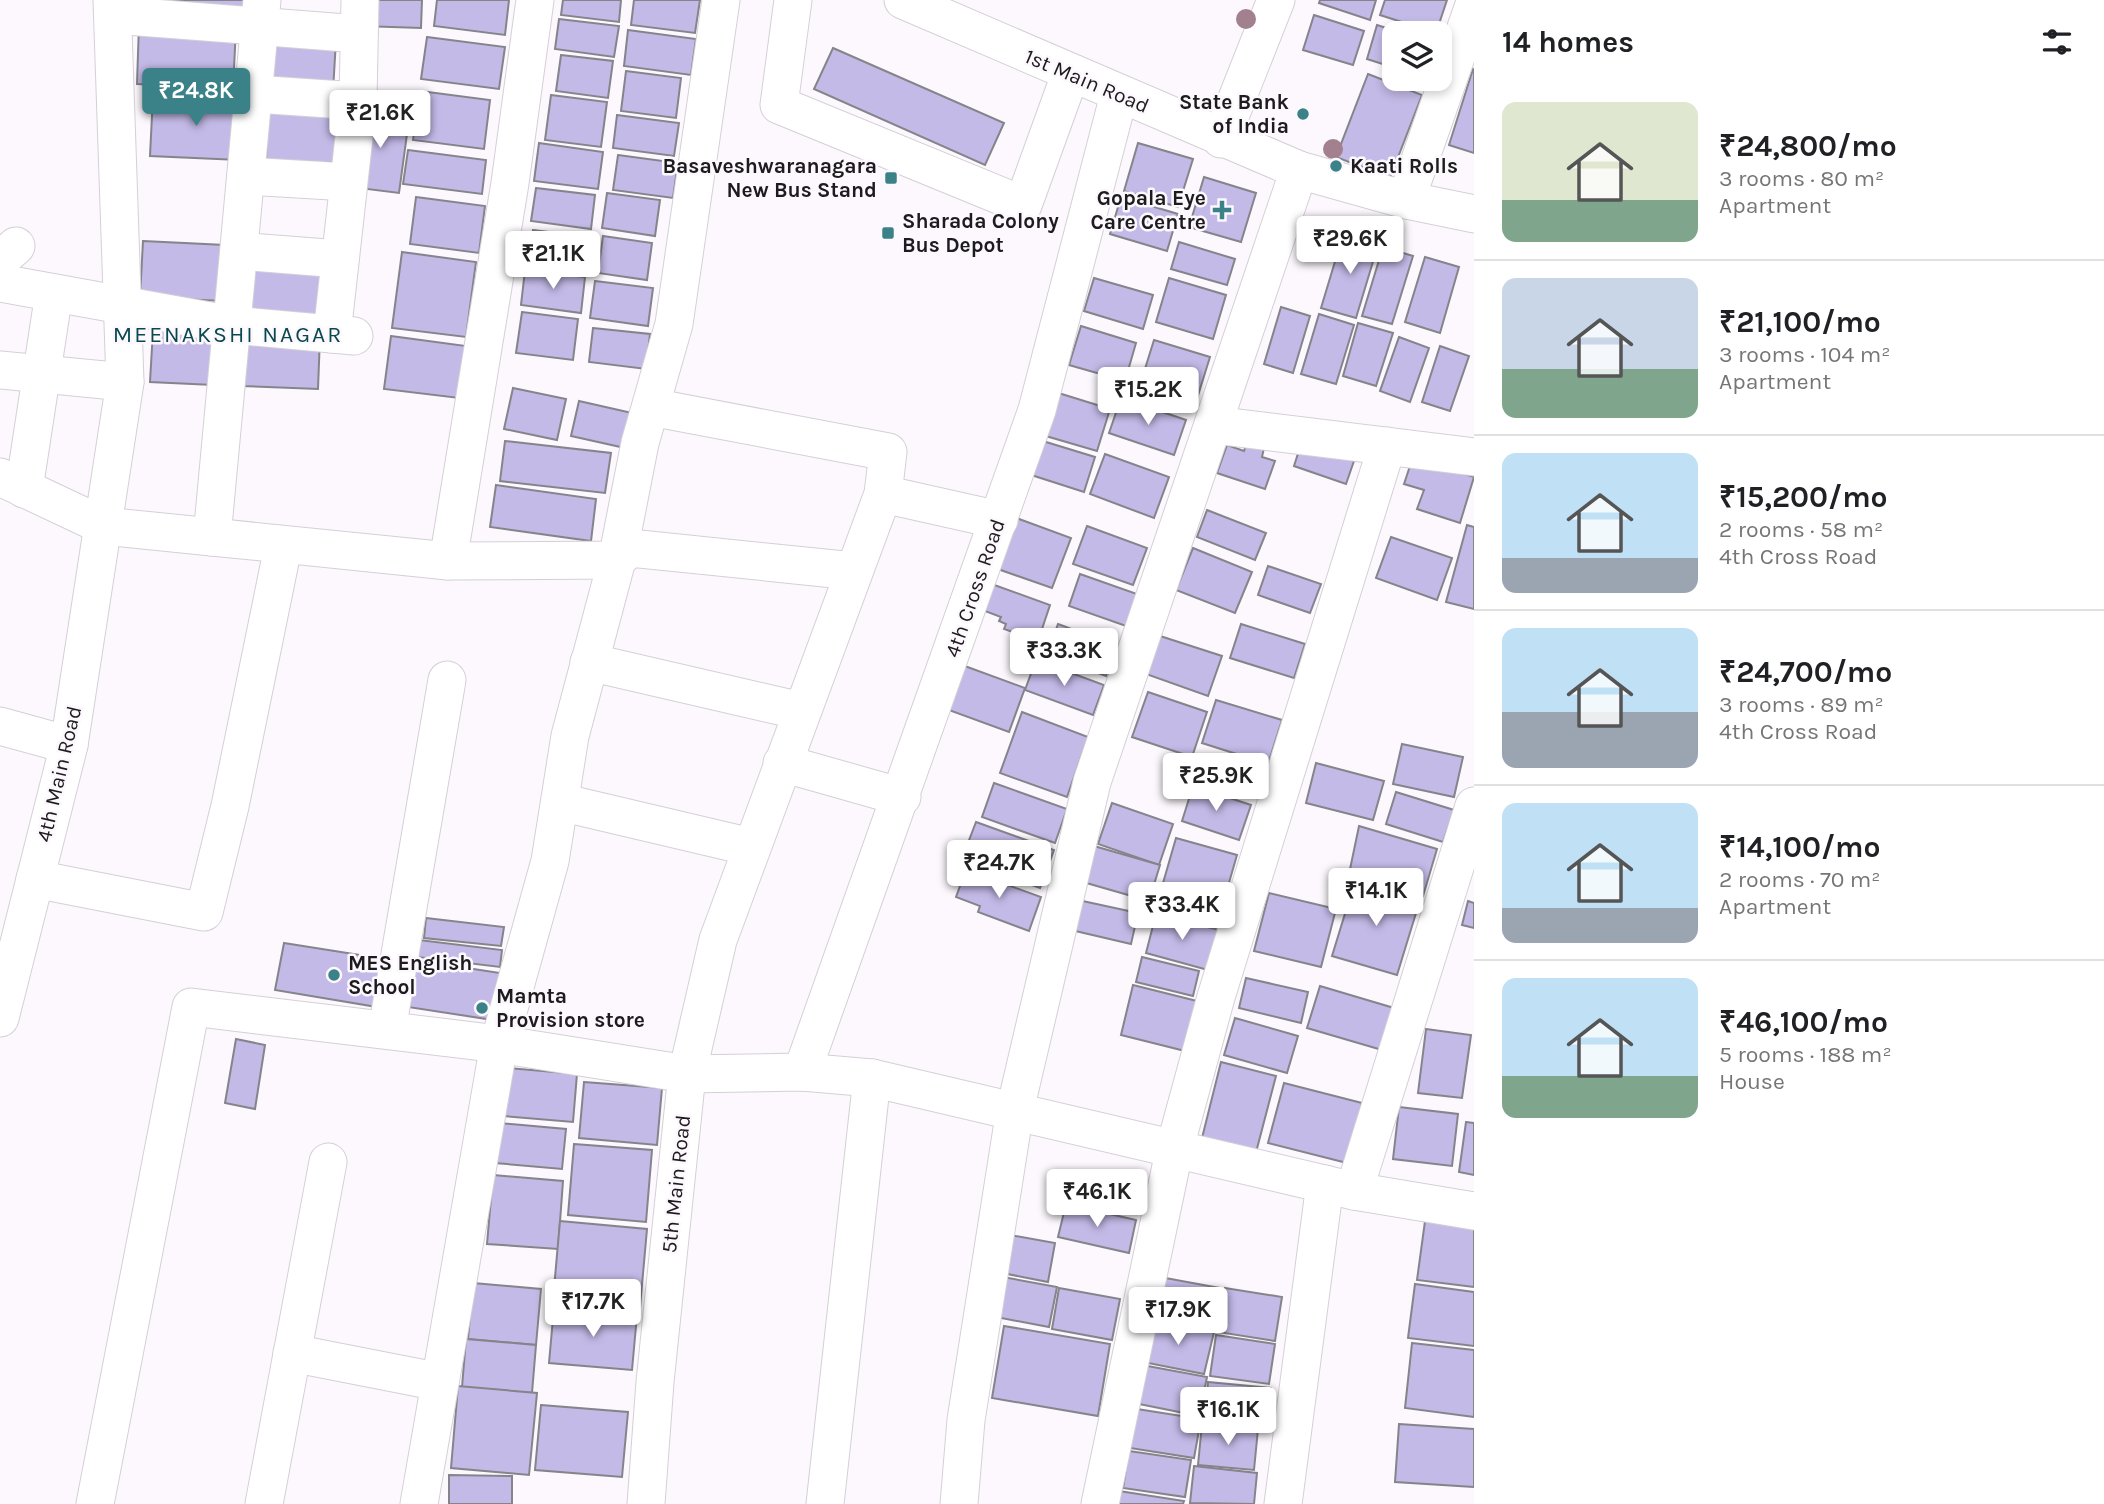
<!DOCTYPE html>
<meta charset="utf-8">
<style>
:root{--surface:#fff;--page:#f6f6f6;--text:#202124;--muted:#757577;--line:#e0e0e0;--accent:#3a8288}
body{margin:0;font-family:Karla,sans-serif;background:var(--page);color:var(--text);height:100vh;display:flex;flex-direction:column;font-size:26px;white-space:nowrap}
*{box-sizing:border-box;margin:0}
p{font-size:23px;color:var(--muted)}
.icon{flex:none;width:38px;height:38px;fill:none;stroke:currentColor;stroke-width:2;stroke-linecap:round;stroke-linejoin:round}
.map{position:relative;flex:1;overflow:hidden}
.side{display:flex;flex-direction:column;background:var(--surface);width:630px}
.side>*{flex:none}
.controls{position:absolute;left:1382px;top:21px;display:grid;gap:14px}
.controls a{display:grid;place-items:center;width:70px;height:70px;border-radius:14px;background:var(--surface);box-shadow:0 4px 10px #0003;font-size:35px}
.price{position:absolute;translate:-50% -60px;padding:0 16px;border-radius:7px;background:#fff;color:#222;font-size:23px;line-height:46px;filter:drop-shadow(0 2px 4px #0008)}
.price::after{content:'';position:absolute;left:50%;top:42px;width:21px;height:16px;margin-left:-10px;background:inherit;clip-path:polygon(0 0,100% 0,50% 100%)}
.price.active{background:var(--accent);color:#fff}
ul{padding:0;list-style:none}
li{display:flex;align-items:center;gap:21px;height:175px;padding:0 28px}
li+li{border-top:2px solid var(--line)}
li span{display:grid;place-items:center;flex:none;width:196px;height:140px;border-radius:14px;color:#555}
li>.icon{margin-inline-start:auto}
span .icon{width:84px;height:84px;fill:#fffc;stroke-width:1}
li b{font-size:30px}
h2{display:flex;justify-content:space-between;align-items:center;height:84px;padding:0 28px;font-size:30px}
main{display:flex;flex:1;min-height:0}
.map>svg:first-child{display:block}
.building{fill:#c3bae7;stroke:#85848a;stroke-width:2}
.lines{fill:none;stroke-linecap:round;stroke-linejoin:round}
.minor-casing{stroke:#d4d0d6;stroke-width:39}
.minor{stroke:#fff;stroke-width:37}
.tree{fill:#a3808d}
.poi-dot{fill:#3a8288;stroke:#fcf8fd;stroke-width:2.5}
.labels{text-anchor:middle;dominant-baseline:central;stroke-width:5;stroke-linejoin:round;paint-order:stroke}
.street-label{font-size:21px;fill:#1d1b1d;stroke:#fcf8fd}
.poi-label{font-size:21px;font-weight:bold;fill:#1d1b1d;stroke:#fcf8fd;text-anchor:start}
.neighbourhood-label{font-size:23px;letter-spacing:2px;fill:#08494e;stroke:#fcf8fd}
</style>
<main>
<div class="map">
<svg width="1474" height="1504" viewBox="0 0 1474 1504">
<rect width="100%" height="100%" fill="#fcf8fd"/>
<g class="building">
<polygon points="139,0 247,0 247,17"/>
<polygon points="363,0 422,0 421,28 362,26"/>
<polygon points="437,0 509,0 505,35 434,26"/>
<polygon points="563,0 621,0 619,22 561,15"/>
<polygon points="634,0 700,0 695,33 631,25"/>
<polygon points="1320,0 1376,0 1370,20 1319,3"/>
<polygon points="1385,0 1447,0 1436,33 1380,15"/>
<polygon points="1314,15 1364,31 1353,65 1303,50"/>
<polygon points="559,19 619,26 614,57 555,49"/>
<polygon points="139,24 236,28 233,88 137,84"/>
<polygon points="1377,25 1402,33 1395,33 1395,68 1367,59"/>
<polygon points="628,30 696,39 691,75 624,66"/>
<polygon points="261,37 336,40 333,91 259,88"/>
<polygon points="427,37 505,47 499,89 421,79"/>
<polygon points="833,48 1004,123 985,165 814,89"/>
<polygon points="561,55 613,61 608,98 556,91"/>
<polygon points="1473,69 1474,70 1474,153 1449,145"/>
<polygon points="626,71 681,78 676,118 621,111"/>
<polygon points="1368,74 1422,95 1390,178 1336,157"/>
<polygon points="420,91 490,100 484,149 413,140"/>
<polygon points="153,95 242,99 239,160 150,156"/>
<polygon points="551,95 607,102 601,147 545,140"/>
<polygon points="268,99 345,102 342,163 266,160"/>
<polygon points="362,106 410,112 399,193 351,187"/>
<polygon points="617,115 679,123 674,156 613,148"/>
<polygon points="539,143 603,152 598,189 534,181"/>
<polygon points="1138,143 1193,159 1178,207 1124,191"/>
<polygon points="408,150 486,160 482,194 403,184"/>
<polygon points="618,155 678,163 673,198 613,190"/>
<polygon points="1204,177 1256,193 1241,242 1189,227"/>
<polygon points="536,188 595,195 591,229 531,221"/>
<polygon points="607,193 660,200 655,236 602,228"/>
<polygon points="416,197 485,206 479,253 410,244"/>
<polygon points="1121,197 1178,214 1167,251 1110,234"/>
<polygon points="533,230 590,237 586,268 529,261"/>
<polygon points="1343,235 1378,245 1356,318 1321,308"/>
<polygon points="603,236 652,243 647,280 598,273"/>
<polygon points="143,241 225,245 223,301 140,297"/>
<polygon points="1179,242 1235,259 1227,285 1171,269"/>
<polygon points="1383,247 1413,256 1392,324 1362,316"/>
<polygon points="402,252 476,262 466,337 392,328"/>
<polygon points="1425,257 1459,267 1440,333 1405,322"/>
<polygon points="253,259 324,262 321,320 250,317"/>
<polygon points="525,270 585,277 581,313 521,305"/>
<polygon points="1094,278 1153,295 1143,329 1084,311"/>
<polygon points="1169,278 1226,295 1213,339 1156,322"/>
<polygon points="595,281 653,288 648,326 590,318"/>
<polygon points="1281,307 1310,316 1293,373 1264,364"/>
<polygon points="522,312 578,319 573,360 516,353"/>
<polygon points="1319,314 1354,325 1336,384 1301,374"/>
<polygon points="1358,323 1393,333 1376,386 1343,376"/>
<polygon points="1081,326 1136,343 1125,381 1069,365"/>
<polygon points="593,328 650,334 646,369 589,362"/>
<polygon points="153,330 215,333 213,385 150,382"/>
<polygon points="244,333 320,336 318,389 242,386"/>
<polygon points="391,336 466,346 459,398 384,389"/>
<polygon points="1399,337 1429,348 1410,402 1380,391"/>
<polygon points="1154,340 1210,357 1195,405 1139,388"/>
<polygon points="1440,346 1469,356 1450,411 1422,402"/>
<polygon points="513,388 566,399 557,440 504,429"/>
<polygon points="1052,391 1110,409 1097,451 1039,434"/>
<polygon points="1121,398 1186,420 1174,455 1109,433"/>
<polygon points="579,401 632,413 625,448 571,436"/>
<polygon points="1033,438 1095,457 1084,492 1022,472"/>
<polygon points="505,441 611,453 605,493 500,481"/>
<polygon points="1247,442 1264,448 1262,457 1275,461 1265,489 1217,473 1227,445 1244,451"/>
<polygon points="1301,444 1354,461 1346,484 1294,466"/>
<polygon points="1105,454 1169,477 1154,518 1090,494"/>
<polygon points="1413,457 1474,477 1460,523 1417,509 1424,490 1404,484"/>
<polygon points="496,485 596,499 591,541 490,527"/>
<polygon points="1207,510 1266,533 1255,560 1197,537"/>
<polygon points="1011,516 1071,538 1052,588 995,568"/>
<polygon points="1467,525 1474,527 1474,609 1446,602"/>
<polygon points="1087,526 1147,548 1133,585 1073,564"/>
<polygon points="1391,537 1452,558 1437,600 1376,578"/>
<polygon points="1193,548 1252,572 1235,613 1176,590"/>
<polygon points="1268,566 1321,584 1310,613 1258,595"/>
<polygon points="1080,574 1137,594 1126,626 1069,606"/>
<polygon points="986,582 1050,605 1038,641 1004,629 1006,624 999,621 1001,617 977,608"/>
<polygon points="1058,624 1117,646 1106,676 1047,654"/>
<polygon points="1241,624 1305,644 1294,678 1230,658"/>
<polygon points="1160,636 1222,656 1208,696 1146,674"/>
<polygon points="1036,660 1104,685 1093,715 1025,690"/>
<polygon points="962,665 1025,688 1009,732 946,709"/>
<polygon points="1148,692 1207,712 1192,757 1132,737"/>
<polygon points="1216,700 1282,720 1268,764 1202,743"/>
<polygon points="1022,712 1088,737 1067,797 1000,773"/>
<polygon points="1402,744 1463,757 1454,797 1393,784"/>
<polygon points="1316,763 1384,781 1373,820 1306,803"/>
<polygon points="994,783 1067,809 1055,843 982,817"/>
<polygon points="1193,786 1251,805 1239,840 1182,821"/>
<polygon points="1396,792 1454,810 1443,842 1386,824"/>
<polygon points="1112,803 1173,824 1159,865 1098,844"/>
<polygon points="976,822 1054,850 1040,888 991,870 997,853 968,843"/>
<polygon points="1359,826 1437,849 1423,896 1349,874"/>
<polygon points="1176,838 1237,855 1220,914 1159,897"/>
<polygon points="1094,846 1160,865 1149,901 1083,882"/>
<polygon points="966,870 1041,897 1029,931 978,912 980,906 956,897"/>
<polygon points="1355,881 1420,900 1397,975 1332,956"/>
<polygon points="1269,893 1336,909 1321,967 1254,951"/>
<polygon points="1078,900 1138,913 1131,944 1071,930"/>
<polygon points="1468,901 1474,903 1474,928 1462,925"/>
<polygon points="1156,914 1219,930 1208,970 1146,953"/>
<polygon points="426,918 504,927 501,946 424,938"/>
<polygon points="419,940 502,950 500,967 417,957"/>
<polygon points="284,943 392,960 383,1008 275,990"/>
<polygon points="1142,957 1199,971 1193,996 1136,982"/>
<polygon points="415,960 500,973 493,1020 408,1007"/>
<polygon points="1246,978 1308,992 1301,1023 1239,1008"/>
<polygon points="1133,985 1197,1001 1185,1051 1121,1035"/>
<polygon points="1320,986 1394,1008 1382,1050 1307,1028"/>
<polygon points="1235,1018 1298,1036 1287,1073 1224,1055"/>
<polygon points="1426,1029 1471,1035 1462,1098 1418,1093"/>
<polygon points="236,1039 265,1045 255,1109 225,1103"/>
<polygon points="1221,1062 1276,1076 1254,1160 1200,1146"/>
<polygon points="508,1068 577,1074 573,1122 503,1116"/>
<polygon points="584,1082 662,1088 657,1145 579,1138"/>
<polygon points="1284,1083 1362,1103 1347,1163 1268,1143"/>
<polygon points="1399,1107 1458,1114 1452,1166 1393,1159"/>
<polygon points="1466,1122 1474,1123 1474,1175 1459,1172"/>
<polygon points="499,1123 566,1129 562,1169 495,1163"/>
<polygon points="574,1144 652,1150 646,1222 568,1215"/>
<polygon points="493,1175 563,1181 558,1249 487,1244"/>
<polygon points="1066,1204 1136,1220 1129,1253 1058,1237"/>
<polygon points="560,1221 647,1229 640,1307 553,1300"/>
<polygon points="1425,1221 1474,1227 1474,1287 1417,1280"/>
<polygon points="1010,1235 1055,1243 1048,1282 1002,1273"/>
<polygon points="1003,1277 1057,1287 1049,1327 996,1317"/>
<polygon points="1160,1277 1220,1288 1212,1327 1153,1316"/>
<polygon points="473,1283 541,1289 536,1345 468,1339"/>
<polygon points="1415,1284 1474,1292 1474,1346 1408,1338"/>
<polygon points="1059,1288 1120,1299 1112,1340 1052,1329"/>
<polygon points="1225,1288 1282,1297 1275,1341 1218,1332"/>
<polygon points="554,1307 637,1315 632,1370 549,1363"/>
<polygon points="1152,1320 1214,1332 1204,1374 1143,1362"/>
<polygon points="1004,1326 1110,1344 1098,1416 992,1398"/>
<polygon points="1216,1335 1275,1344 1269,1384 1210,1376"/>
<polygon points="466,1339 536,1345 532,1393 462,1387"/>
<polygon points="1412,1343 1474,1350 1474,1417 1405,1408"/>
<polygon points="1142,1365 1207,1377 1199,1416 1134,1403"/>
<polygon points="1208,1382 1271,1388 1267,1427 1205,1421"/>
<polygon points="458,1386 537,1393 529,1475 451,1468"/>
<polygon points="541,1405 628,1412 622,1477 535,1470"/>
<polygon points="1137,1409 1201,1419 1194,1458 1130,1448"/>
<polygon points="1202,1424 1258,1429 1254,1470 1198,1465"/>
<polygon points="1399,1424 1474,1429 1474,1487 1395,1482"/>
<polygon points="1129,1451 1191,1460 1185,1497 1123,1488"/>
<polygon points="1194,1466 1257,1473 1254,1504 1190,1503"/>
<polygon points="449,1475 512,1476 512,1504 449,1504"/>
<polygon points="1119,1491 1184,1501 1183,1504 1117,1504"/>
</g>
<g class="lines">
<defs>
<g id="minor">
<polyline points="262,0 212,537 448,561 617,560 630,548 854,571"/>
<polyline points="793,0 779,105 1023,205 1070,75"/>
<polyline points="903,0 1299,170 1406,200 1474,214"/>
<polyline points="113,15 359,34"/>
<polyline points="253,94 358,101"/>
<polyline points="1221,139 1276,0"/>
<polyline points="246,176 348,182"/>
<polyline points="1406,200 1474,5"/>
<polyline points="239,251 340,259"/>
<polyline points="0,260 16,246"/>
<polyline points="0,283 232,325 354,336"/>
<polyline points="332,334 358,101 360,0"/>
<polyline points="0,370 125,382"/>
<polyline points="1214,425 1474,457"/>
<polyline points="0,477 104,526 212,537"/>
<polyline points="24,489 54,293"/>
<polyline points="883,494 999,520"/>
<polyline points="448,561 510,183 535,0"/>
<polyline points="589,662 801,711"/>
<polyline points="0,726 69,745"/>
<polyline points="782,763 902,797"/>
<polyline points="560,802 751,847"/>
<polyline points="35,879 204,912 230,806 283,547"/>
<polyline points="0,1018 69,745 125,382 112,0"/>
<polyline points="387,1030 447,680"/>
<polyline points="802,1072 1037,410 1119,95"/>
<polyline points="1354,1191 1474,806"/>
<polyline points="292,1353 440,1382"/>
<polyline points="95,1504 191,1007 499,1044 687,1074 802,1072 872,1078 1354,1191 1474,1211"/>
<polyline points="264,1504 328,1162"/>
<polyline points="419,1504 499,1044 550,861 570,736 617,560 640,443 674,324 721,0"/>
<polyline points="646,1504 655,1382 687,1074 718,940 883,494 888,452 651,407"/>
<polyline points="825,1504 872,1078"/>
<polyline points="959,1504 966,1420 1015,1110 1092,782 1299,170"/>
<polyline points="1100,1504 1175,1147 1216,997 1387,446"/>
<polyline points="1283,1504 1325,1184"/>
</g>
</defs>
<use href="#minor" class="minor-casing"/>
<use href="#minor" class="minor"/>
</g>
<g class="tree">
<circle cx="1246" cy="19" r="10"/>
<circle cx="1333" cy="149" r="10"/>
</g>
<g class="poi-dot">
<circle cx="1303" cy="114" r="7"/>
<circle cx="1336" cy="166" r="7"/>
<rect x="884" y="171" width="14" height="14" rx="3.5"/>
<path d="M1218.5 199.5h7v7h7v7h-7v7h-7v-7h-7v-7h7z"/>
<rect x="881" y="226" width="14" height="14" rx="3.5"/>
<circle cx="334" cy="975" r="7"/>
<circle cx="482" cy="1008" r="7"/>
</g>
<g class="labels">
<g class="street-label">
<text transform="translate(1087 81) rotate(23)">1st Main Road</text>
<text transform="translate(975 588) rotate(-71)">4th Cross Road</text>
<text transform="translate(59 774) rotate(-77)">4th Main Road</text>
<text transform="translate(676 1184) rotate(-84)">5th Main Road</text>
</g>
<g class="poi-label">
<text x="1289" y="102" text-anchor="end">State Bank<tspan x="1289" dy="24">of India</tspan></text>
<text x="877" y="166" text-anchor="end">Basaveshwaranagara<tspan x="877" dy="24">New Bus Stand</tspan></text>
<text x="1350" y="166">Kaati Rolls</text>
<text x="1206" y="198" text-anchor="end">Gopala Eye<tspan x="1206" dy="24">Care Centre</tspan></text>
<text x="902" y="221">Sharada Colony<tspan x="902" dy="24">Bus Depot</tspan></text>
<text x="348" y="963">MES English<tspan x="348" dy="24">School</tspan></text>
<text x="496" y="996">Mamta<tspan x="496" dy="24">Provision store</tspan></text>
</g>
<g class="neighbourhood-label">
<text x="228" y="334">MEENAKSHI NAGAR</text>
</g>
</g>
</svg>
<div class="controls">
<a><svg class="icon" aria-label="layers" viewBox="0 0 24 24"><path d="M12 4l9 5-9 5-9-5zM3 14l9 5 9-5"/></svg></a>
</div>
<b class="price active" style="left:196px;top:128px">₹24.8K</b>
<b class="price" style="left:380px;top:150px">₹21.6K</b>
<b class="price" style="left:1350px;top:276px">₹29.6K</b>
<b class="price" style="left:553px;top:291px">₹21.1K</b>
<b class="price" style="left:1148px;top:427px">₹15.2K</b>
<b class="price" style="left:1064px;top:688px">₹33.3K</b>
<b class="price" style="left:1216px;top:813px">₹25.9K</b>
<b class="price" style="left:999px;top:900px">₹24.7K</b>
<b class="price" style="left:1376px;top:928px">₹14.1K</b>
<b class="price" style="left:1182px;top:942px">₹33.4K</b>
<b class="price" style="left:1097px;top:1229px">₹46.1K</b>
<b class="price" style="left:593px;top:1339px">₹17.7K</b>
<b class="price" style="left:1178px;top:1347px">₹17.9K</b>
<b class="price" style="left:1228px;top:1447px">₹16.1K</b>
</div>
<section class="side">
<h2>14 homes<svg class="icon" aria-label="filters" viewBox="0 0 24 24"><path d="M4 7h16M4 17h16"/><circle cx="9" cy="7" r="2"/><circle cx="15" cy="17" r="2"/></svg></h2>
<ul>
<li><span style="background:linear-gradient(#dfe7d0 70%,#7fa58c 0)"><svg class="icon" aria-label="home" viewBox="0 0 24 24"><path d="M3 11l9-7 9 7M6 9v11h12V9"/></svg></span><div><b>₹24,800/mo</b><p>3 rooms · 80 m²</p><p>Apartment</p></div></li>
<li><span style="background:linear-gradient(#c9d6e8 65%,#7fa58c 0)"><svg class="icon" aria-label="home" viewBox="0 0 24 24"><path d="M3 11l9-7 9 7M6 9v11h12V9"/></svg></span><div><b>₹21,100/mo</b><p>3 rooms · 104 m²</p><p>Apartment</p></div></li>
<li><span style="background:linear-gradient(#bfe0f5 75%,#9aa5b1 0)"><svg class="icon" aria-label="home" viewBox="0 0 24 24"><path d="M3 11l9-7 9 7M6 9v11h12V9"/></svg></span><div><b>₹15,200/mo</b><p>2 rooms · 58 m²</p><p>4th Cross Road</p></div></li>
<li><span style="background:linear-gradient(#bfe0f5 60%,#9aa5b1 0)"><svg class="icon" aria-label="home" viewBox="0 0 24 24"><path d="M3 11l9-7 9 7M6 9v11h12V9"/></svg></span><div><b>₹24,700/mo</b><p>3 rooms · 89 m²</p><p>4th Cross Road</p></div></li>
<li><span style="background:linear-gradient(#bfe0f5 75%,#9aa5b1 0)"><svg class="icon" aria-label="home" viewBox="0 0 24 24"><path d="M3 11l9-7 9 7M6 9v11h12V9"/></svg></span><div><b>₹14,100/mo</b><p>2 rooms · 70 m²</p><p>Apartment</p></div></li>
<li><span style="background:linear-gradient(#bfe0f5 70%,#7fa58c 0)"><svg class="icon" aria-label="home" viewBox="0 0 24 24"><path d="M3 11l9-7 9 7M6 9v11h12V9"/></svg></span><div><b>₹46,100/mo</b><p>5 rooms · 188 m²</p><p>House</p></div></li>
</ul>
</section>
</main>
